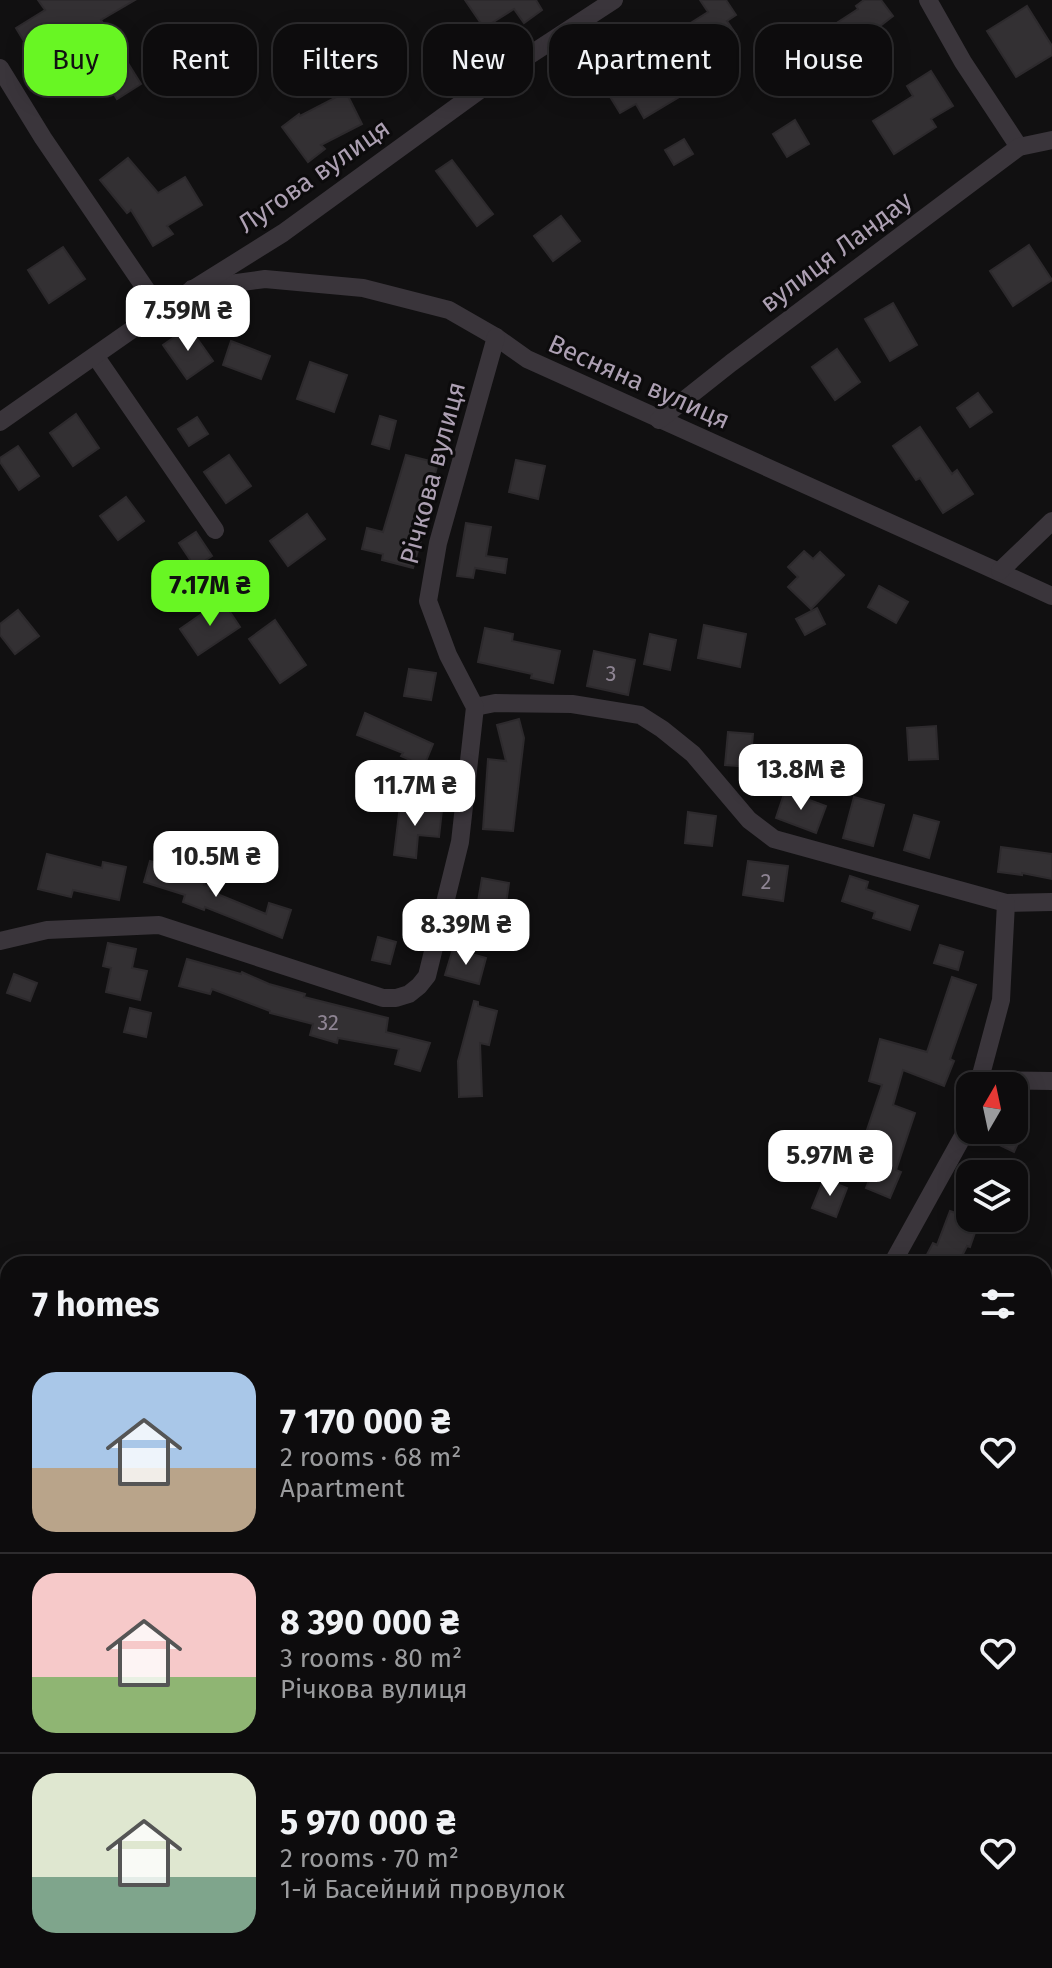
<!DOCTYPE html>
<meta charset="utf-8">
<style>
:root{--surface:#0d0c0d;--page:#1b1a1b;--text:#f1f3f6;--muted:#9a9b9d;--line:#2d2c2e;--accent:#68f623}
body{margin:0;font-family:"Fira Sans",sans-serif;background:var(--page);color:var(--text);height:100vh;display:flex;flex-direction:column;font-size:30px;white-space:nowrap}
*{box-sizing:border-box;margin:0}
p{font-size:26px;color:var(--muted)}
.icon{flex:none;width:44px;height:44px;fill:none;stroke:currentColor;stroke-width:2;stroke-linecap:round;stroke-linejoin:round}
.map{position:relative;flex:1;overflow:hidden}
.panel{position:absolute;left:0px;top:1256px;width:1052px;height:712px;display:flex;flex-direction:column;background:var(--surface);border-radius:24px 24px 0 0;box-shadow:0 4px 20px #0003,0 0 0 2px var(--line)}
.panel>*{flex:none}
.banner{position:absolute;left:24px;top:24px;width:1004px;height:72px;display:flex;gap:16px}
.needle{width:52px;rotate:9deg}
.controls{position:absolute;left:956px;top:1072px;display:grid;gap:16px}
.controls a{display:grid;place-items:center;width:72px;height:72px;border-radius:16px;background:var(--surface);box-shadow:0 4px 20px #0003,0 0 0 2px var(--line);font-size:40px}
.price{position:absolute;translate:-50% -68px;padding:0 18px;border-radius:16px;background:#fff;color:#222;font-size:26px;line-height:52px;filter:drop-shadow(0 2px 4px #0008)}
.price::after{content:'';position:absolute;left:50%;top:48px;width:24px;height:18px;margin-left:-12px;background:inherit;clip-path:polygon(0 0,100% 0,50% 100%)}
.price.selected{background:var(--accent);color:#111}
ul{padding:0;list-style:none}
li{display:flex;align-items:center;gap:24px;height:200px;padding:0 32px}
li+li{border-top:2px solid var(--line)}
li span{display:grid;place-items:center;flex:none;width:224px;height:160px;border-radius:24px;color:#555}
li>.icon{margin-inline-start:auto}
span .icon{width:96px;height:96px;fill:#fffc;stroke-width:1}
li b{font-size:34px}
h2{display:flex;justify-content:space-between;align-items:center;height:96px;padding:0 32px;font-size:34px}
.tag{padding:0 28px;border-radius:24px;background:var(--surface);box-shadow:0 4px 20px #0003,0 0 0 2px var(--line);font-size:28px;line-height:72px}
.tag.selected{background:var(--accent);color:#111}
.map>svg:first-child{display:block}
.building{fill:#333033;stroke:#2d2a2d;stroke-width:2}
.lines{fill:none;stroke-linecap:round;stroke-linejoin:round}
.minor{stroke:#3a353b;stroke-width:18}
.major{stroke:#544d55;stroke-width:24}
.labels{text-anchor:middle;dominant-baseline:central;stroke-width:6;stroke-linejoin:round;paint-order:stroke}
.number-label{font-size:22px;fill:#8e8493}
.street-label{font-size:26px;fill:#ada0b3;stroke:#0c0b0c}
</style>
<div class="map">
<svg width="1052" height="1968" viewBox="0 0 1052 1968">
<rect width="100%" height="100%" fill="#111011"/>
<g class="building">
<polygon points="38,0 135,0 101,20 141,84 117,99 78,36 67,42 60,32 30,51 16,28 45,10"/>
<polygon points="465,0 536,0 542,10 524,23 514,9 484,28"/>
<polygon points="700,0 726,0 736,15 727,21 737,36 728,41 735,52 717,63 713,56 687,73 696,87 644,118 636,104 620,113 598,77 651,46 657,57 695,33 689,24 708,12"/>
<polygon points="864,0 881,0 893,16 866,37 872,46 830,73 809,41 858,9 856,6"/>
<polygon points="1027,6 1052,46 1052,55 1016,77 987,31"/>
<polygon points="931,71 953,106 931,119 936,127 894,154 873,121 913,96 907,86"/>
<polygon points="346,92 362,124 321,145 325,149 308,162 282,127 299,114 300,116"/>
<polygon points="795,120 809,144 787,157 773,134"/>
<polygon points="684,139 693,154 674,165 665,150"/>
<polygon points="128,158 158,193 185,177 202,205 167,226 173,234 153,246 131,210 127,213 100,180"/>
<polygon points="452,160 493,214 477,226 436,171"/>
<polygon points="561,216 580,241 553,261 534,236"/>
<polygon points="1029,245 1052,280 1013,306 990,271"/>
<polygon points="63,247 85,279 49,303 28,270"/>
<polygon points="893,303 917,345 890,361 865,319"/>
<polygon points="189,327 213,361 187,379 163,345"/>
<polygon points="231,341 270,356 261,379 223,365"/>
<polygon points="837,349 860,382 835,400 812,367"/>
<polygon points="310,362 347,375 334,412 297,399"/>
<polygon points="978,393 992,412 970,427 957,408"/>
<polygon points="76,414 99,448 73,466 50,433"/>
<polygon points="380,416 396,421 389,449 372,444"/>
<polygon points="197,417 208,434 189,446 178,429"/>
<polygon points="920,427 952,474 957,470 973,494 943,513 920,478 916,480 893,446"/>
<polygon points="18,446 39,476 19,490 0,462 0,458"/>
<polygon points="229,455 251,486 226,503 204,472"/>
<polygon points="406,455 438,463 425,511 429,512 413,568 382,560 383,554 362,549 367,528 383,532"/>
<polygon points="516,460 545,466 538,499 509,492"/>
<polygon points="126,497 144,521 118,540 100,516"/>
<polygon points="307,514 325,539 288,566 270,541"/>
<polygon points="466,523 491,527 486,556 507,559 505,573 475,568 473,578 457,576"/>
<polygon points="196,532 212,556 195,567 179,543"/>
<polygon points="804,551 813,559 820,552 844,575 811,609 788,587 798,577 788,567"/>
<polygon points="879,586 908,602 896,623 868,607"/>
<polygon points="222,600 240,627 198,655 180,629"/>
<polygon points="817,608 825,624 805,635 796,619"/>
<polygon points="18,610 39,636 15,654 0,635 0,624"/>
<polygon points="275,620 306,665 280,683 249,639"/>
<polygon points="704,625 746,634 740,667 698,658"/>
<polygon points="485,628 513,634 512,641 560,651 553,683 531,678 532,674 478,662"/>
<polygon points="650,634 676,640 670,670 644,664"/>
<polygon points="594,651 635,660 628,695 587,686"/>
<polygon points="409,669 436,673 431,700 404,696"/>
<polygon points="365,713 433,744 424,766 401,756 403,753 357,735"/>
<polygon points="519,719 524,738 513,831 483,829 488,759 506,761 497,725"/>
<polygon points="936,726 938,759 909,760 907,728"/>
<polygon points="728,732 753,734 750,767 725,765"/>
<polygon points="785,791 826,806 816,833 776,818"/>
<polygon points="854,797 884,805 873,846 843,838"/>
<polygon points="400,805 442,810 439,837 418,835 416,858 394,855"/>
<polygon points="688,812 716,816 712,846 685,843"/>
<polygon points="914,815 939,822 929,858 904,850"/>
<polygon points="1001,847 1052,854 1052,879 1022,873 1022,875 998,872"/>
<polygon points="47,854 102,868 103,862 126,867 119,900 73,890 71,897 38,889"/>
<polygon points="150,861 206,877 204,885 212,887 210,891 266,914 269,903 291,910 282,938 205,907 204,910 183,902 185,895 144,882"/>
<polygon points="748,861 788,866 783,901 743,895"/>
<polygon points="850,876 868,882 866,889 918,906 910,930 873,918 875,912 842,901"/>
<polygon points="482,878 509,883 504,918 476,913"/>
<polygon points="378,937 396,942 390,964 372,960"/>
<polygon points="108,943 136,949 132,968 147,971 140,1000 106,992 111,968 103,966"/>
<polygon points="940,945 963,952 958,970 934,963"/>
<polygon points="453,949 486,958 479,984 445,975"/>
<polygon points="187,959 241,974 242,972 269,984 305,994 304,997 388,1018 386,1032 430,1043 420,1071 395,1064 399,1049 338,1038 337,1043 310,1035 313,1024 270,1013 270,1011 212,989 210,994 179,986"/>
<polygon points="14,974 37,983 30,1001 7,993"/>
<polygon points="952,977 976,985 950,1059 954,1061 944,1086 903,1070 893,1105 915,1113 896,1170 901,1172 890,1198 866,1188 884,1143 865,1136 882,1085 869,1081 880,1039 927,1052"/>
<polygon points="474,1001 478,1002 478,1006 497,1011 489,1045 480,1043 482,1096 459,1097 458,1061"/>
<polygon points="130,1008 151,1013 146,1037 124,1032"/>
<polygon points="977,1130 1024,1130 1014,1152 976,1134"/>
<polygon points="824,1179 847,1188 836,1217 812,1208"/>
<polygon points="950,1211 979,1221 970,1247 967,1246 958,1264 922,1264 933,1243 937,1245"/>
</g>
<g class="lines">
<g class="minor">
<polyline points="928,0 963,62 1019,147"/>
<polyline points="0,68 43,138 160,310"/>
<polyline points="192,289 265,279 363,288 449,310 496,337 527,359 1052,596"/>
<polyline points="96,357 215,530"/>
<polyline points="659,420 731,363 1019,147 1052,140"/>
<polyline points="0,422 160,310 283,233 510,68 614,0"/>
<polyline points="1000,571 1052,521"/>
<polyline points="475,707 495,703 572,704 640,715 662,729 693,754 749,820 774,839 1006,903 1052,902"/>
<polyline points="0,941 47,930 159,925 383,998 396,998 409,994 419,986 427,976 460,842 475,707 448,655 428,601 438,543 496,337"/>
<polyline points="979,1080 1052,1081"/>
<polyline points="978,1086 1001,1000 1006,903"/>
<polyline points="892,1264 963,1136 970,1111"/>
<polyline points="0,1414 8,1417"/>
<polyline points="0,1816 8,1821"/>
<polyline points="26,1960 28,1968"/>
<polyline points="185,1960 193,1968"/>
<polyline points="819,1968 826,1960"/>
</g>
<g class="major">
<polyline points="1044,1808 1052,1807"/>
<polyline points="398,1968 418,1960"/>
</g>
</g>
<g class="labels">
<g class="number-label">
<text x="611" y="673">3</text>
<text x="766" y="881">2</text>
<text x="328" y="1022">32</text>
</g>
<g class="street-label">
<text transform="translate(314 176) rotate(-35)">Лугова вулиця</text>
<text transform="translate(836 252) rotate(-37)">вулиця Ландау</text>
<text transform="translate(639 382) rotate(24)">Весняна вулиця</text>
<text transform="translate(433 473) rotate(-75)">Річкова вулиця</text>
</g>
</g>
</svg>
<div class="controls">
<a><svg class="needle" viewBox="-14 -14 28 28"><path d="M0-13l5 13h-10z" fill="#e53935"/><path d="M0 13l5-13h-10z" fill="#9a9b9d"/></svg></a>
<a><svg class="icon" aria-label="layers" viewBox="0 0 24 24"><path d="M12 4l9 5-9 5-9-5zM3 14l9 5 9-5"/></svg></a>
</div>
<b class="price" style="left:188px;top:353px">7.59M ₴</b>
<b class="price selected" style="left:210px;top:628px">7.17M ₴</b>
<b class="price" style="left:801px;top:812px">13.8M ₴</b>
<b class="price" style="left:415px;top:828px">11.7M ₴</b>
<b class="price" style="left:216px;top:899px">10.5M ₴</b>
<b class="price" style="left:466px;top:967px">8.39M ₴</b>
<b class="price" style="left:830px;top:1198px">5.97M ₴</b>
<div class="banner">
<a class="tag selected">Buy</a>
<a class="tag">Rent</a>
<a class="tag">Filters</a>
<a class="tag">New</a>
<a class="tag">Apartment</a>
<a class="tag">House</a>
</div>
<section class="panel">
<h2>7 homes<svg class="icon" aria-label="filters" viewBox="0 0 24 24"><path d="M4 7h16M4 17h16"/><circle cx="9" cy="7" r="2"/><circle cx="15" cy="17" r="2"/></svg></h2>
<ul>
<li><span style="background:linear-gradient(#a9c7e8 60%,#b9a48a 0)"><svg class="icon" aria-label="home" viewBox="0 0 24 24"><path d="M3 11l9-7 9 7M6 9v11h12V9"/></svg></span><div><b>7 170 000 ₴</b><p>2 rooms · 68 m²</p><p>Apartment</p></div><svg class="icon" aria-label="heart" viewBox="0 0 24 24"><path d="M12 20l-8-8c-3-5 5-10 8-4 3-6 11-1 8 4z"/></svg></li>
<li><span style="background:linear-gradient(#f6c9c9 65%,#8fb573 0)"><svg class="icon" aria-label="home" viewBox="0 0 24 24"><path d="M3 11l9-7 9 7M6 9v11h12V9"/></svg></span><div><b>8 390 000 ₴</b><p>3 rooms · 80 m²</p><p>Річкова вулиця</p></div><svg class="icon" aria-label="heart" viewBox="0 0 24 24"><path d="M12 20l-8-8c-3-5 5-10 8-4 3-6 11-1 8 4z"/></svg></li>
<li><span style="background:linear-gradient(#dfe7d0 65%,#7fa58c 0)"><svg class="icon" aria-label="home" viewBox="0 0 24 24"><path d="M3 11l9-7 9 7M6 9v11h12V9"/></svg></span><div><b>5 970 000 ₴</b><p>2 rooms · 70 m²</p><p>1-й Басейний провулок</p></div><svg class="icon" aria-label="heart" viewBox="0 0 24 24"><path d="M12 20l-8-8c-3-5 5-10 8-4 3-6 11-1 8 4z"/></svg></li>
</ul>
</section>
</div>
